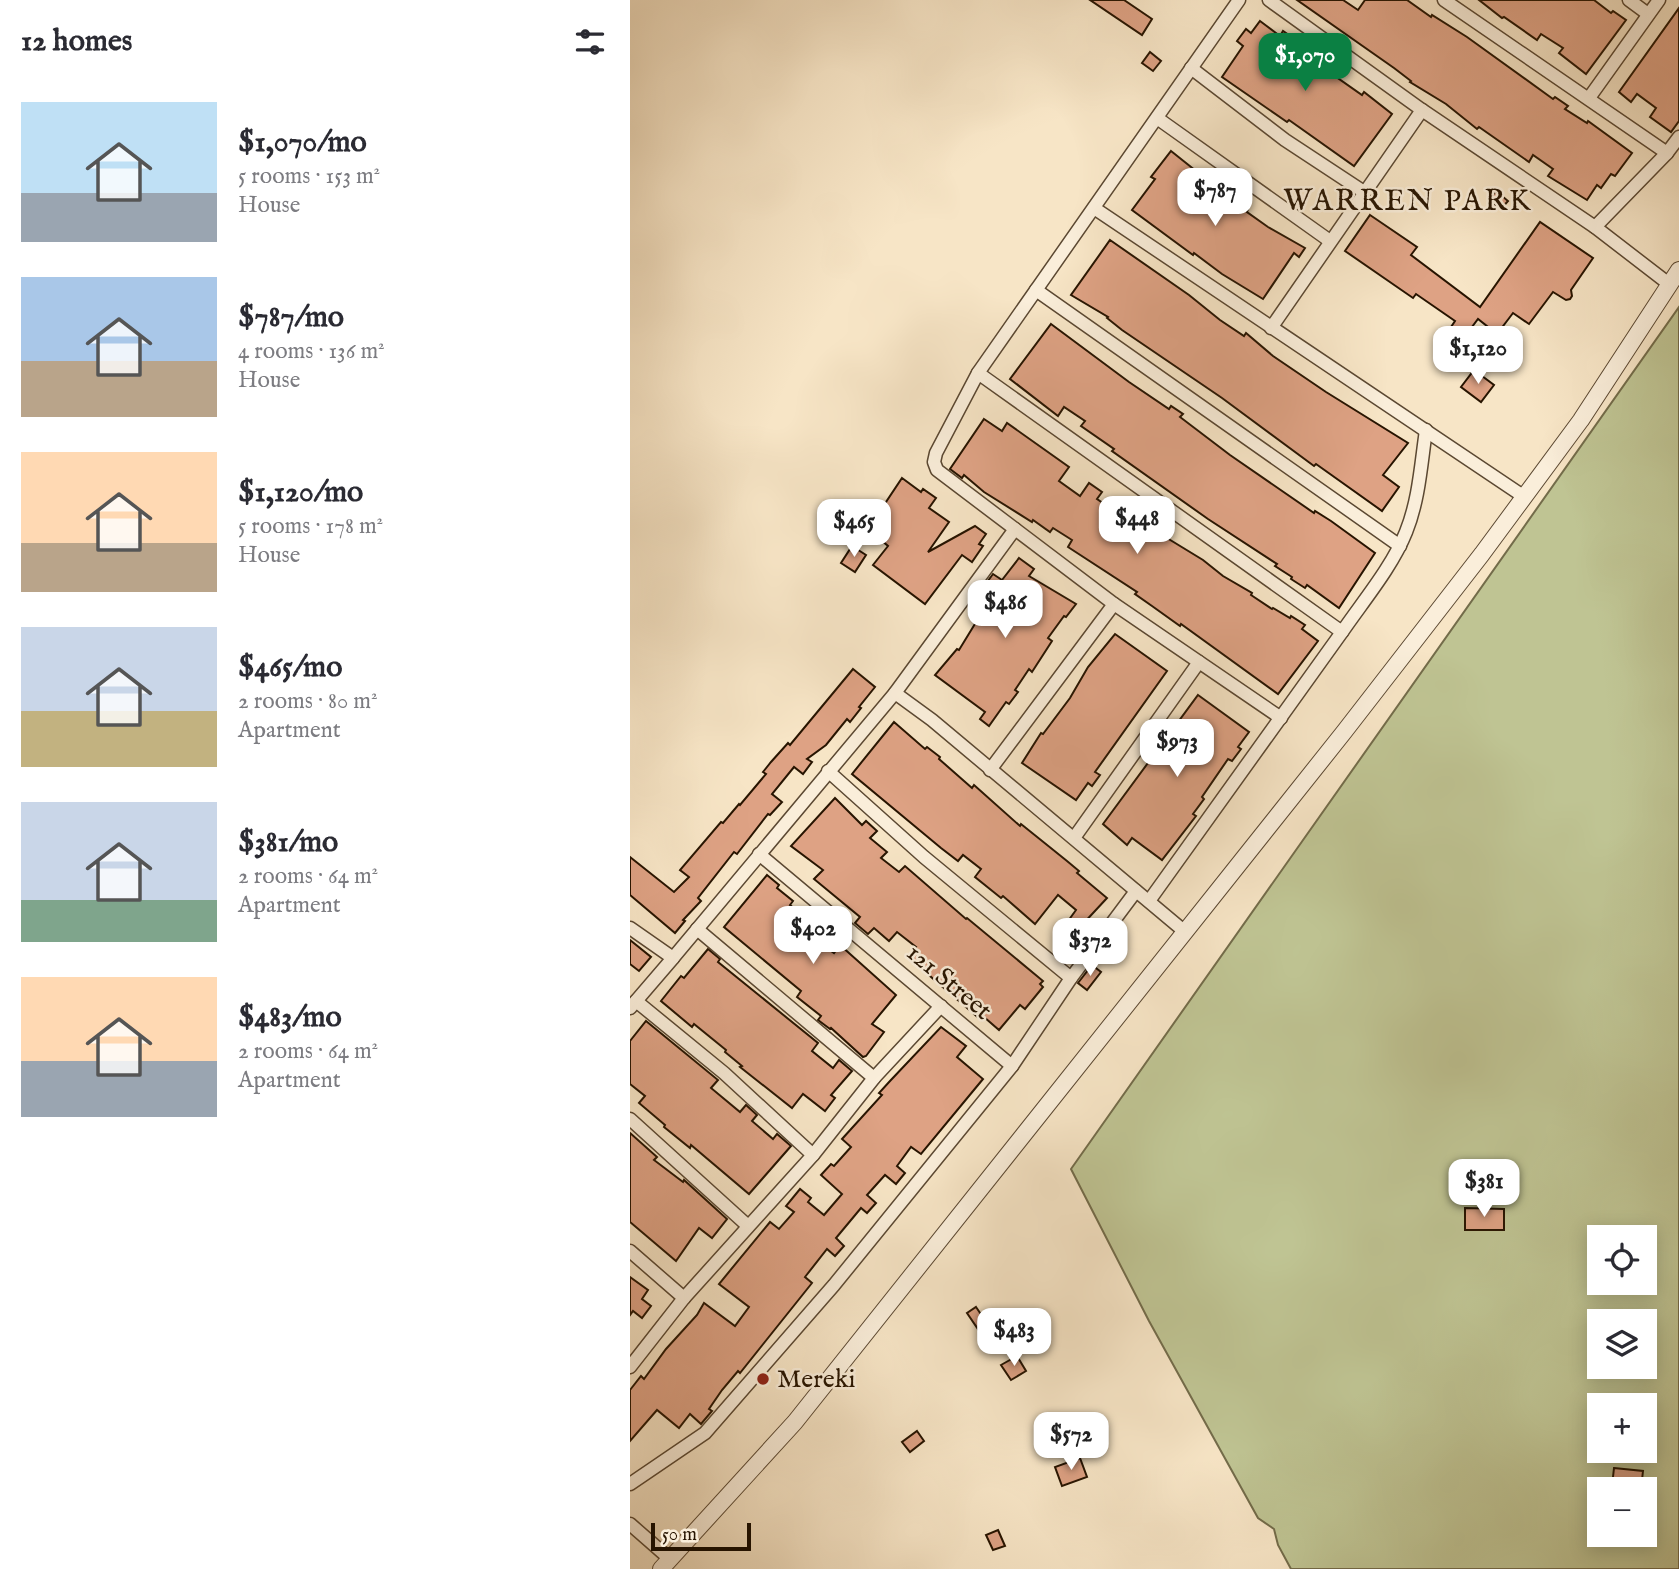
<!DOCTYPE html>
<meta charset="utf-8">
<style>
:root{--surface:#fff;--page:#f2f2f3;--text:#2b2b33;--muted:#7c7c81;--accent:#0b8043}
body{margin:0;font-family:"IM FELL English",serif;background:var(--page);color:var(--text);height:100vh;display:flex;flex-direction:column;font-size:26px;white-space:nowrap}
*{box-sizing:border-box;margin:0}
p{font-size:23px;color:var(--muted)}
.icon{flex:none;width:38px;height:38px;fill:none;stroke:currentColor;stroke-width:2;stroke-linecap:round;stroke-linejoin:round}
.map{position:relative;flex:1;overflow:hidden}
.details{display:flex;flex-direction:column;background:var(--surface);width:630px}
.details>*{flex:none}
.tools{position:absolute;left:957px;top:1225px;display:grid;gap:14px}
.tools a{display:grid;place-items:center;width:70px;height:70px;border-radius:0px;background:var(--surface);box-shadow:0 4px 18px #0003;font-size:35px}
.scale{position:absolute;left:21px;bottom:18px;width:100px;box-sizing:border-box;padding-left:7px;border:4px solid #271400;border-top:0;font-size:19px;line-height:24px;white-space:nowrap;color:#271400;-webkit-text-stroke:5px #faeeda;paint-order:stroke}
.price{position:absolute;translate:-50% -60px;padding:0 16px;border-radius:14px;background:#fff;color:#222;font-size:23px;line-height:46px;filter:drop-shadow(0 2px 4px #0008)}
.price::after{content:'';position:absolute;left:50%;top:42px;width:21px;height:16px;margin-left:-10px;background:inherit;clip-path:polygon(0 0,100% 0,50% 100%)}
.price.active{background:var(--accent);color:#fff}
ul{padding:0;list-style:none}
li{display:flex;align-items:center;gap:21px;height:175px;padding:0 21px}
li span{display:grid;place-items:center;flex:none;width:196px;height:140px;border-radius:0px;color:#555}
li>.icon{margin-inline-start:auto}
span .icon{width:84px;height:84px;fill:#fffc;stroke-width:1}
li b{font-size:30px}
h2{display:flex;justify-content:space-between;align-items:center;height:84px;padding:0 21px;font-size:30px}
main{display:flex;flex:1;min-height:0}
.map>svg:first-child{display:block}
.green{fill:#bfc493;stroke:#736c4a;stroke-width:2;fill-rule:evenodd}
.building{fill:#dea284;stroke:#271400;stroke-width:2}
.lines{fill:none;stroke-linecap:round;stroke-linejoin:round}
.minor-casing{stroke:#5b4832;stroke-width:15}
.tertiary-casing{stroke:#5b4832;stroke-width:18}
.minor{stroke:#faeeda;stroke-width:12}
.tertiary{stroke:#faeeda;stroke-width:16}
.poi-dot{fill:#8f2418;stroke:#faeeda;stroke-width:2.5}
.labels{text-anchor:middle;dominant-baseline:central;stroke-width:5;stroke-linejoin:round;paint-order:stroke}
.street-label{font-size:26px;fill:#271400;stroke:#faeeda}
.poi-label{font-size:26px;fill:#271400;stroke:#faeeda;text-anchor:start}
.quarter-label{font-size:30px;letter-spacing:2px;fill:#271400;stroke:#faeeda}
</style>
<main>
<section class="details">
<h2>12 homes<svg class="icon" aria-label="filters" viewBox="0 0 24 24"><path d="M4 7h16M4 17h16"/><circle cx="9" cy="7" r="2"/><circle cx="15" cy="17" r="2"/></svg></h2>
<ul>
<li><span style="background:linear-gradient(#bfe0f5 65%,#9aa5b1 0)"><svg class="icon" aria-label="home" viewBox="0 0 24 24"><path d="M3 11l9-7 9 7M6 9v11h12V9"/></svg></span><div><b>$1,070/mo</b><p>5 rooms · 153 m²</p><p>House</p></div></li>
<li><span style="background:linear-gradient(#a9c7e8 60%,#b9a48a 0)"><svg class="icon" aria-label="home" viewBox="0 0 24 24"><path d="M3 11l9-7 9 7M6 9v11h12V9"/></svg></span><div><b>$787/mo</b><p>4 rooms · 136 m²</p><p>House</p></div></li>
<li><span style="background:linear-gradient(#ffd9b3 65%,#b9a48a 0)"><svg class="icon" aria-label="home" viewBox="0 0 24 24"><path d="M3 11l9-7 9 7M6 9v11h12V9"/></svg></span><div><b>$1,120/mo</b><p>5 rooms · 178 m²</p><p>House</p></div></li>
<li><span style="background:linear-gradient(#c9d6e8 60%,#c2b280 0)"><svg class="icon" aria-label="home" viewBox="0 0 24 24"><path d="M3 11l9-7 9 7M6 9v11h12V9"/></svg></span><div><b>$465/mo</b><p>2 rooms · 80 m²</p><p>Apartment</p></div></li>
<li><span style="background:linear-gradient(#c9d6e8 70%,#7fa58c 0)"><svg class="icon" aria-label="home" viewBox="0 0 24 24"><path d="M3 11l9-7 9 7M6 9v11h12V9"/></svg></span><div><b>$381/mo</b><p>2 rooms · 64 m²</p><p>Apartment</p></div></li>
<li><span style="background:linear-gradient(#ffd9b3 60%,#9aa5b1 0)"><svg class="icon" aria-label="home" viewBox="0 0 24 24"><path d="M3 11l9-7 9 7M6 9v11h12V9"/></svg></span><div><b>$483/mo</b><p>2 rooms · 64 m²</p><p>Apartment</p></div></li>
</ul>
</section>
<div class="map">
<svg width="1049" height="1569" viewBox="0 0 1049 1569">
<rect width="100%" height="100%" fill="#f7e5c6"/>
<filter id="stains"><feTurbulence type="fractalNoise" baseFrequency=".00286" numOctaves="4"/><feColorMatrix values="0 0 0 0 .2 0 0 0 0 .09 0 0 0 0 .02 0 0 0 .5 -.17"/></filter>
<radialGradient id="worn" r=".72"><stop offset=".6" stop-color="#630" stop-opacity="0"/><stop offset="1" stop-color="#630" stop-opacity=".3"/></radialGradient>
<path class="green" d="M 1049,307 L 1049,1569 L 661,1569 L 648,1545 L 644,1529 L 628,1518 L 519,1321 L 441,1169 ZM 970,1237 L 1015,1237 L 1015,1283 L 970,1283 ZM 970,1321 L 1015,1321 L 1015,1367 L 970,1367 ZM 970,1405 L 1015,1405 L 1015,1451 L 970,1451 ZM 970,1489 L 1015,1489 L 1015,1535 L 970,1535 Z"/>
<g class="building">
<polygon points="460,0 494,0 522,19 512,35"/>
<polygon points="667,0 713,0 728,10 735,0 777,0 801,17 802,15 837,37 923,99 925,97 938,106 935,109 957,123 958,121 1002,153 985,176 981,174 971,188 967,185 957,200 918,176 923,169 903,155 899,162 849,127 847,129 816,104 780,82 781,81 764,68"/>
<polygon points="849,0 964,0 981,13 983,11 996,20 956,74 929,53 933,48 911,34 907,40 874,17 872,18"/>
<polygon points="1049,8 1049,121 1041,132 1020,117 1026,108 1007,94 1001,102 989,92"/>
<polygon points="630,21 650,36 653,31 666,40 663,44 696,68 695,69 732,95 734,92 762,114 724,166 659,120 657,122 592,77 613,46 607,41 616,29 621,33"/>
<polygon points="520,52 531,61 523,71 512,63"/>
<polygon points="541,151 571,175 564,186 584,200 591,190 618,209 617,212 638,227 675,248 669,257 664,253 633,299 592,274 564,253 563,255 502,210 525,179 521,177"/>
<polygon points="866,191 878,201 871,209 859,200"/>
<polygon points="740,215 787,247 781,255 850,307 910,222 963,258 941,290 942,296 940,299 936,300 923,292 899,324 883,313 867,334 848,319 833,339 819,330 825,321 786,294 783,298 715,251"/>
<polygon points="480,240 559,295 590,320 614,336 616,333 643,356 696,392 778,443 753,475 769,487 752,511 686,464 684,466 592,398 492,330 477,318 478,317 441,295"/>
<polygon points="421,324 499,382 539,409 541,406 553,414 550,417 600,455 684,513 685,511 701,521 745,553 709,608 677,585 675,588 661,579 662,577 645,566 647,564 578,519 482,451 484,449 451,426 455,421 434,407 428,416 380,379"/>
<polygon points="844,356 857,365 851,374 837,365"/>
<polygon points="844,370 864,385 851,402 831,387"/>
<polygon points="354,419 372,431 377,423 439,467 429,481 450,496 459,483 472,492 467,499 489,514 493,508 508,519 510,517 537,538 573,560 593,576 622,593 621,595 642,609 643,608 660,618 661,616 675,625 672,629 688,641 648,694 551,624 550,626 522,606 505,594 507,592 438,547 442,540 423,528 420,532 403,520 402,522 354,492 334,475 332,478 320,469"/>
<polygon points="272,478 291,492 293,489 306,498 299,508 319,522 298,552 345,526 356,534 349,544 353,546 342,562 332,555 295,604 243,565 258,546 238,529"/>
<polygon points="222,546 236,555 225,572 211,563"/>
<polygon points="389,558 404,569 399,576 446,604 436,617 434,616 418,638 422,641 402,672 399,669 385,690 388,692 379,704 376,702 359,726 350,719 355,712 305,675 327,649 329,650 362,596 352,589 363,574 372,580"/>
<polygon points="485,634 537,671 465,772 470,775 462,786 458,783 446,800 392,763 411,733 413,734 440,698 458,667"/>
<polygon points="223,669 245,687 229,707 231,708 220,722 217,719 196,745 177,759 182,762 173,774 164,767 142,794 152,802 140,815 138,814 107,854 104,852 68,898 71,901 53,920 55,921 45,933 0,895 0,857 44,892 59,877 50,870 91,822 93,823 109,804 110,805 136,774 133,772 141,762 158,743 160,745"/>
<polygon points="568,695 619,732 608,747 611,749 602,761 598,759 572,797 574,799 563,814 566,816 532,860 502,838 497,845 473,824"/>
<polygon points="264,722 295,749 297,747 310,757 309,759 342,788 344,785 390,826 391,824 437,861 449,871 447,873 477,898 451,926 453,928 445,937 433,928 446,910 428,895 405,924 373,896 371,898 345,877 351,869 333,855 328,861 311,848 222,774"/>
<polygon points="205,798 232,825 236,821 247,831 240,838 257,852 251,858 269,872 275,866 336,919 337,918 413,981 410,984 413,987 395,1009 390,1005 369,1030 354,1017 351,1020 278,957 286,947 267,932 259,941 244,928 238,934 225,923 230,917 184,879 193,870 161,846"/>
<polygon points="137,875 149,885 147,888 163,901 160,905 178,920 184,914 195,924 184,938 204,953 210,945 266,995 242,1024 254,1032 236,1056 233,1057 201,1028 200,1029 188,1020 191,1016 167,997 171,991 94,927"/>
<polygon points="0,940 21,957 9,971 0,964"/>
<polygon points="78,949 90,959 88,962 188,1043 182,1051 203,1068 209,1060 222,1071 201,1095 205,1098 195,1111 173,1094 162,1108 110,1067 112,1066 95,1052 96,1050 64,1024 62,1027 31,1001 51,976 54,978"/>
<polygon points="462,965 471,972 457,990 448,983"/>
<polygon points="16,1021 88,1080 81,1088 110,1112 116,1105 127,1115 122,1121 143,1139 147,1134 161,1146 119,1194 61,1145 60,1148 34,1127 35,1125 9,1103 15,1096 0,1084 0,1041"/>
<polygon points="311,1027 336,1046 327,1057 353,1079 291,1154 281,1147 267,1166 275,1173 266,1184 255,1175 237,1195 246,1203 237,1213 231,1208 206,1238 214,1246 205,1256 197,1249 175,1277 182,1283 110,1373 108,1371 92,1390 79,1409 82,1411 71,1424 60,1414 49,1428 27,1410 0,1441 0,1390 11,1376 14,1379 36,1349 67,1315 74,1303 105,1326 119,1307 89,1284 140,1222 149,1229 164,1212 156,1206 170,1189 181,1198 178,1202 194,1215 212,1194 191,1175 201,1164 204,1166 221,1147 212,1139 252,1095 249,1093 260,1081"/>
<polygon points="0,1133 27,1157 24,1160 53,1182 54,1180 97,1219 82,1238 69,1228 46,1261 0,1222"/>
<polygon points="835,1208 874,1209 874,1230 835,1230"/>
<polygon points="0,1277 18,1290 12,1299 21,1306 12,1318 3,1311 0,1315"/>
<polygon points="346,1307 361,1329 352,1335 337,1313"/>
<polygon points="387,1356 396,1371 381,1380 371,1365"/>
<polygon points="287,1431 294,1441 280,1452 272,1442"/>
<polygon points="450,1458 457,1477 432,1486 425,1467"/>
<polygon points="984,1468 1013,1471 1011,1489 982,1486"/>
<polygon points="368,1530 375,1546 363,1550 356,1535"/>
</g>
<g class="lines">
<defs>
<g id="minor">
<polyline points="609,0 348,373 306,453 304,462 307,470 484,604 651,718"/>
<polyline points="639,0 792,110 965,227 1039,284"/>
<polyline points="814,0 1037,153"/>
<polyline points="999,0 1018,14"/>
<polyline points="561,68 655,140 734,192"/>
<polyline points="959,98 1029,0"/>
<polyline points="527,118 700,241"/>
<polyline points="464,208 893,496"/>
<polyline points="965,227 1037,153 1049,137"/>
<polyline points="406,290 770,546"/>
<polyline points="641,328 792,110"/>
<path d="M 348,373 L 712,632 C 734,600 762,567 776,532 C 789,500 791,464 796,430"/>
<polyline points="265,693 302,720 554,931"/>
<polyline points="360,770 484,604"/>
<polyline points="198,771 294,857 441,978"/>
<polyline points="444,838 569,662"/>
<polyline points="129,854 382,1066"/>
<polyline points="519,901 712,632"/>
<polyline points="0,928 43,958 265,693 385,529"/>
<polyline points="67,929 244,1078"/>
<polyline points="6,1001 94,1073 183,1155"/>
<polyline points="0,1008 43,958"/>
<polyline points="0,1119 118,1226"/>
<polyline points="0,1251 54,1298"/>
<polyline points="0,1367 54,1298 183,1155 244,1078 311,1006"/>
<polyline points="0,1484 75,1433 204,1285 382,1066 441,978 506,891"/>
<polyline points="0,1524 40,1559"/>
</g>
<polyline id="tertiary" points="31,1569 165,1422 714,732 852,554 951,420 1049,270"/>
</defs>
<use href="#minor" class="minor-casing"/>
<use href="#tertiary" class="tertiary-casing"/>
<use href="#minor" class="minor"/>
<use href="#tertiary" class="tertiary"/>
</g>
<circle class="poi-dot" cx="133" cy="1379" r="7"/>
<g class="labels">
<g class="street-label">
<text transform="translate(319 982) rotate(40)">121 Street</text>
</g>
<g class="poi-label">
<text x="147" y="1379">Mereki</text>
</g>
<g class="quarter-label">
<text x="778" y="202">WARREN PARK</text>
</g>
</g>
<rect width="100%" height="100%" filter="url(#stains)"/>
<rect width="100%" height="100%" fill="url(#worn)"/>
</svg>
<div class="tools">
<a><svg class="icon" aria-label="locate" viewBox="0 0 24 24"><circle cx="12" cy="12" r="6"/><path d="M12 2v4M12 18v4M2 12h4M18 12h4"/></svg></a>
<a><svg class="icon" aria-label="layers" viewBox="0 0 24 24"><path d="M12 4l9 5-9 5-9-5zM3 14l9 5 9-5"/></svg></a>
<a>+</a>
<a>−</a>
</div>
<div class="scale">50 m</div>
<b class="price active" style="left:675px;top:93px">$1,070</b>
<b class="price" style="left:585px;top:228px">$787</b>
<b class="price" style="left:848px;top:386px">$1,120</b>
<b class="price" style="left:507px;top:556px">$448</b>
<b class="price" style="left:224px;top:559px">$465</b>
<b class="price" style="left:375px;top:640px">$486</b>
<b class="price" style="left:547px;top:779px">$973</b>
<b class="price" style="left:183px;top:966px">$402</b>
<b class="price" style="left:460px;top:978px">$372</b>
<b class="price" style="left:854px;top:1219px">$381</b>
<b class="price" style="left:384px;top:1368px">$483</b>
<b class="price" style="left:441px;top:1472px">$572</b>
</div>
</main>
